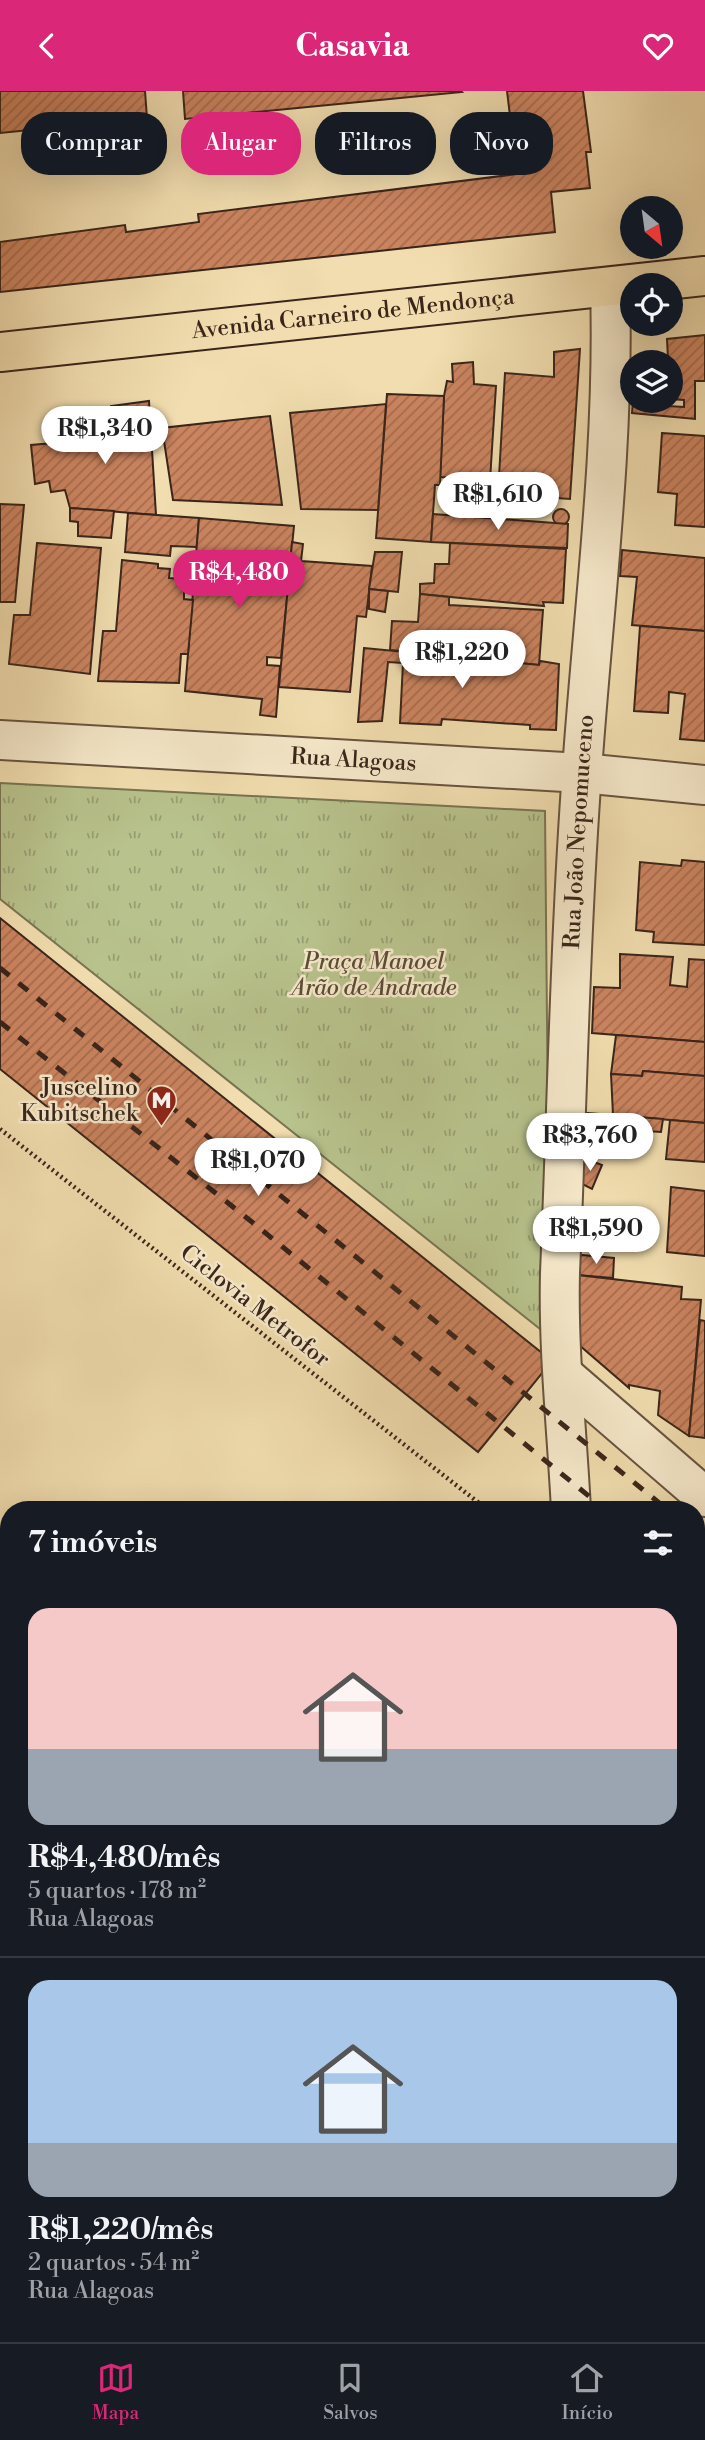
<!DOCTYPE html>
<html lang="pt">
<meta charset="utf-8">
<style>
:root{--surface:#171b24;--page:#20242c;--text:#f1f3f6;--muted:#9ea1a6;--line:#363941;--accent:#db2777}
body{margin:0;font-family:"Libre Bodoni",serif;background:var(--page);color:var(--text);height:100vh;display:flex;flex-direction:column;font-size:26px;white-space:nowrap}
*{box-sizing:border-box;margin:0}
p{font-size:23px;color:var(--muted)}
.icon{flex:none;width:38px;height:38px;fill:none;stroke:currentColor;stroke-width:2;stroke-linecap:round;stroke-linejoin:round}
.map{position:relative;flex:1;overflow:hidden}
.side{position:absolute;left:0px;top:1410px;width:705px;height:842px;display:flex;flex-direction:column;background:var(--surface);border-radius:28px 28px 0 0;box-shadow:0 7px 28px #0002}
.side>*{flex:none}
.hud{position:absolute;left:21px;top:21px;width:663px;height:63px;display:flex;gap:14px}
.needle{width:46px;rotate:151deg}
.fabs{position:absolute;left:620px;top:105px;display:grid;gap:14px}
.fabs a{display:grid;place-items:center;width:63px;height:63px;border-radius:50%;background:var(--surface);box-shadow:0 7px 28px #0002;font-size:35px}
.price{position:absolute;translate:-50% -60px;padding:0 16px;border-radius:24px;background:#fff;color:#222;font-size:23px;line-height:46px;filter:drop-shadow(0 2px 4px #0008)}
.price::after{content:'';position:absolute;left:50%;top:42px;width:21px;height:16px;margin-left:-10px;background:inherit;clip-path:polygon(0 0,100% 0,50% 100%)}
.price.selected{background:var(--accent);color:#fff}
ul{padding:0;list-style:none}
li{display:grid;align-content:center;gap:14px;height:371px;padding:0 28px}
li+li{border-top:2px solid var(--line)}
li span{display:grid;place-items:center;height:217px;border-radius:21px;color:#555}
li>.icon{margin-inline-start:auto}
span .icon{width:126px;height:126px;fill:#fffc;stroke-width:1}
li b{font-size:30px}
h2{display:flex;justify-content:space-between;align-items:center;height:84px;padding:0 28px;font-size:30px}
.tag{padding:0 24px;border-radius:28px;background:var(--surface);box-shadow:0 7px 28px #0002;font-size:24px;line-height:63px}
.tag.selected{background:var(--accent);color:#fff}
header{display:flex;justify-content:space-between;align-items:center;height:91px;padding:0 28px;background:var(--accent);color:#fff;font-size:32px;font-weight:700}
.dock{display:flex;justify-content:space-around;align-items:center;height:98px;border-top:2px solid var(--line);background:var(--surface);font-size:19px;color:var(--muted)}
.dock a{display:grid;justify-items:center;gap:4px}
.dock .selected{color:var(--accent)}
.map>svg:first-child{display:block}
.grass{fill:url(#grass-tufts);stroke:#797453;stroke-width:2}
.building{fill:url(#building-hatch);stroke:#3a251a;stroke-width:2}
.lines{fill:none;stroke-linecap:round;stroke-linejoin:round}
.minor-casing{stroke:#68533f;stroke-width:42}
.major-casing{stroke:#3a251a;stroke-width:42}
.path{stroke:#3a251a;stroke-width:4.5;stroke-dasharray:2 3.5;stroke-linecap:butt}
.minor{stroke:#f6e9cb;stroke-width:38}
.major{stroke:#f1ddaf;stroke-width:38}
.rail{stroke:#3a251a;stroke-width:5;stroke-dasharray:12 12;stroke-linecap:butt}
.labels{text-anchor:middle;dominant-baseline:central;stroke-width:5;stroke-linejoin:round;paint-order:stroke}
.street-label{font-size:23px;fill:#3a251a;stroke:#f6e9cb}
.park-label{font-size:23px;font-style:italic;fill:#5a4c36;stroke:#f6e9cb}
.poi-label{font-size:23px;fill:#3a251a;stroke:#f6e9cb;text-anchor:end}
</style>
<header><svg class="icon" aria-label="back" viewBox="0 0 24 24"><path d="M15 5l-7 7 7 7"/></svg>Casavia<svg class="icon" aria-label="heart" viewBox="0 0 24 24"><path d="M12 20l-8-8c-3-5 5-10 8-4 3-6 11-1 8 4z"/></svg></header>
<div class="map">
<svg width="705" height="2251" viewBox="0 0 705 2251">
<defs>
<pattern id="grass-tufts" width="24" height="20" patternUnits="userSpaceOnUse" patternTransform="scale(1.75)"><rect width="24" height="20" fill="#b8c28c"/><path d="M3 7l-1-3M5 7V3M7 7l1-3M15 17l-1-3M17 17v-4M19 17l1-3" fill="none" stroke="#979d72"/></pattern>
<pattern id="building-hatch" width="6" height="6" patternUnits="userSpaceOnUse" patternTransform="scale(1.75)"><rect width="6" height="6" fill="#cb8460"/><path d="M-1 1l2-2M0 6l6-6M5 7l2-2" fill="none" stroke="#a66c4e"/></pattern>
</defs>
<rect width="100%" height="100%" fill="#f1ddaf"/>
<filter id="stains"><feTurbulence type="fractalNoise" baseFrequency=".00286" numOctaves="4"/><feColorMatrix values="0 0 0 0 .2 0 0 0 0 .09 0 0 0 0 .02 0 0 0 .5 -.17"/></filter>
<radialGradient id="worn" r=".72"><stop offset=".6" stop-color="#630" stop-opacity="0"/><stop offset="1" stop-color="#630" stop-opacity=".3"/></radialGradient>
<polygon class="grass" points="0,692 545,720 550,1246 0,808"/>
<g class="building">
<polygon points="0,0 145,0 147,27 0,42"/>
<polygon points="183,0 461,0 462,1 185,28"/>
<polygon points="507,0 583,0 591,61 586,61 590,97 551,101 555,141 0,201 0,151 125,134 126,141 199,131 198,123 517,83"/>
<polygon points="705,244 705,290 695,290 695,328 632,322 633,310 667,310 668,315 684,316 684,309 670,308 667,248"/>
<polygon points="580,258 570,408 498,403 505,282 554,286 554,261"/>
<polygon points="473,271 474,293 496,295 489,405 463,402 465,388 440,386 444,305 447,290 453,291 452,273"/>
<polygon points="387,303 444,305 440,394 435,394 431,451 376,447"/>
<polygon points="149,310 156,424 70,417 65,399 51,401 49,390 35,393 31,354 113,347 111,315"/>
<polygon points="386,313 378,419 301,418 290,322"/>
<polygon points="270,325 282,414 173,409 162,337"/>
<polygon points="662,342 705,345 705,436 675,434 677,403 658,401"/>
<polygon points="0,413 24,414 15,511 0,511"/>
<polygon points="70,417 114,420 111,447 78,445 78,431 70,430"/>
<circle cx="561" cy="426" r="8"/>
<polygon points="128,422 199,427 197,456 171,455 170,465 125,461"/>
<polygon points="433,423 568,433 567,457 431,451"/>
<polygon points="199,427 294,435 281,567 267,566 267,574 280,575 276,626 260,624 262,608 185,600"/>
<polygon points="292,451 303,453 301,470 372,475 366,526 357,525 350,601 279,596"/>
<polygon points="37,452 101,457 90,583 9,573 14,524 30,524"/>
<polygon points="450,452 566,458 563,512 543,511 544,515 420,503 420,493 434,492 435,473 449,473"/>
<polygon points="622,459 705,467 705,540 632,534 637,486 620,485"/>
<polygon points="375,461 402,461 398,501 369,498"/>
<polygon points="122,469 158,473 158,477 170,478 169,487 184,488 184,508 193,509 188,563 181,563 179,592 98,590 103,540 116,540"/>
<polygon points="369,498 388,500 385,521 369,518"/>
<polygon points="420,503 449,506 449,514 543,519 539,574 390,559 392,530 418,531"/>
<polygon points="640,535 705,540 705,650 680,648 685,603 669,601 668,622 634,620"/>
<polygon points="364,557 539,574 540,570 559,573 556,639 530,638 530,634 442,628 441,634 400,632 403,572 388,571 382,630 358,631"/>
<polygon points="682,769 705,771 705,854 653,851 654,841 636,839 640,771 681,775"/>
<polygon points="0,827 552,1270 478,1361 0,978"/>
<polygon points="620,863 673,866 670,894 687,896 689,868 705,869 705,951 592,942 594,896 620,897"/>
<polygon points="616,944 705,951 705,985 643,980 642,985 611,983"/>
<polygon points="643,980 705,985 705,1032 613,1024 611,983 642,985"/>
<polygon points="587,1022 663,1028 661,1041 647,1040 646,1051 585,1049"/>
<polygon points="670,1029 705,1032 705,1071 666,1068"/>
<polygon points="584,1067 602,1074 592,1098 582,1093"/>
<polygon points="671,1096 705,1100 705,1165 667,1161"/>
<polygon points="582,1164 614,1167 613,1187 577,1184 578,1166"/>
<polygon points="577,1184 682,1196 681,1208 701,1209 689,1345 658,1324 660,1300 629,1294 629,1297 571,1247"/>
<polygon points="700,1229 705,1230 705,1347 689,1345"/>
<polygon points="451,1413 452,1419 406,1419"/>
<polygon points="9,1462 9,1519 0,1519 0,1463"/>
<polygon points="9,1680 9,1812 0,1813 0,1681"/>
<polygon points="696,1741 705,1741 705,1788 699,1788 700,1800 696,1800"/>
<rect x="696" y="1842" width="9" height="103"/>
<polygon points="0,1843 9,1843 9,1905 0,1906"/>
<rect x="0" y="1917" width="9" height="62"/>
<rect x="696" y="2028" width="9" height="111"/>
<polygon points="0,2039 9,2040 9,2101 0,2100"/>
<polygon points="0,2153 9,2153 9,2244 148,2244 148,2251 0,2251"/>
<polygon points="696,2165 705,2166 705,2222 696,2221"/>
<polygon points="160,2244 193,2244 192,2251 159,2251"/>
<polygon points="200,2244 379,2244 379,2251 199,2251"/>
<polygon points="490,2244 653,2244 651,2251 489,2251"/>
<polygon points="406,2248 450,2248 451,2251 406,2251"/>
</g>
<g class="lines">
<defs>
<g id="minor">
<path id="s1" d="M 0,649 L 582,682 L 705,694"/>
<polyline points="565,1285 705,1406"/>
<path id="s2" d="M 571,1419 C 567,1340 558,1261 560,1182 C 567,1015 570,847 582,680 C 593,520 615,357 610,196"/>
<polyline points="696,1570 705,1576"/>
<polyline points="696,1984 705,1984"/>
<polyline points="0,2004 9,2004"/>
</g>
<g id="major">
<path id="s3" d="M 0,261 L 705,185"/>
</g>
</defs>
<use href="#minor" class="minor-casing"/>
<use href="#major" class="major-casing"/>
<polyline class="path" points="0,1038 488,1419"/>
<use href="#minor" class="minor"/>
<use href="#major" class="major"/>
<g class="rail">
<polyline points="0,877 668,1419"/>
<polyline points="0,931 252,1131 606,1419"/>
<polyline points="696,1443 705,1450"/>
<polyline points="696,1492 705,1499"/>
</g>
</g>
<defs>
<symbol id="metro-pin" viewBox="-11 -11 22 30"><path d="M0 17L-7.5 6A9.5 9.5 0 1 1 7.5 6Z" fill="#8f2418" stroke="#f6e9cb"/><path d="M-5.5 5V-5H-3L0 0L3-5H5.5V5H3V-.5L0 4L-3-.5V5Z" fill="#fff"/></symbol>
</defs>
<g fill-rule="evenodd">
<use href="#metro-pin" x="144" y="992" width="35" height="47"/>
</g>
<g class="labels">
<g class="street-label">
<text stroke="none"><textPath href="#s3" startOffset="355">Avenida Carneiro de Mendonça</textPath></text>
<text stroke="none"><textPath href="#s1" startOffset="354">Rua Alagoas</textPath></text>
<text stroke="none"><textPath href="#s2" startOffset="679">Rua João Nepomuceno</textPath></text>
<text transform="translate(255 1215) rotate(38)">Ciclovia Metrofor</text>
</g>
<g class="park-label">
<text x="374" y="871">Praça Manoel<tspan x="374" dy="26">Arão de Andrade</tspan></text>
</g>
<g class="poi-label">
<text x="138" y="997">Juscelino<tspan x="138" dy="26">Kubitschek</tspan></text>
</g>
</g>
<rect width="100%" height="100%" filter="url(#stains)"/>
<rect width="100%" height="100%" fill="url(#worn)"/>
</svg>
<div class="fabs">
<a><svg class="needle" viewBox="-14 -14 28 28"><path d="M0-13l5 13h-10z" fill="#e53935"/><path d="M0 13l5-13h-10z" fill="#9ea1a6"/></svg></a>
<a><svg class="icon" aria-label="locate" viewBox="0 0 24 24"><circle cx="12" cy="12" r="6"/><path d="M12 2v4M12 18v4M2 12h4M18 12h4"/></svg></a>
<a><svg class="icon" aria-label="layers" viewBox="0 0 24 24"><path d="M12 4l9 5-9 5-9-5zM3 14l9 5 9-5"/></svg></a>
</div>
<b class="price" style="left:105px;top:375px">R$1,340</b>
<b class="price" style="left:498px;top:441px">R$1,610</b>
<b class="price selected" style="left:239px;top:519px">R$4,480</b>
<b class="price" style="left:462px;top:599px">R$1,220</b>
<b class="price" style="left:590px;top:1082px">R$3,760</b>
<b class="price" style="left:258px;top:1107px">R$1,070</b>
<b class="price" style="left:596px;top:1175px">R$1,590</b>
<div class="hud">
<a class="tag">Comprar</a>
<a class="tag selected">Alugar</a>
<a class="tag">Filtros</a>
<a class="tag">Novo</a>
</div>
<section class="side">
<h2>7 imóveis<svg class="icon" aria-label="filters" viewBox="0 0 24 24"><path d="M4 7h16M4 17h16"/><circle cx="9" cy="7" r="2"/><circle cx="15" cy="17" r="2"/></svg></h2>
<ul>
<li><span style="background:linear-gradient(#f6c9c9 65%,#9aa5b1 0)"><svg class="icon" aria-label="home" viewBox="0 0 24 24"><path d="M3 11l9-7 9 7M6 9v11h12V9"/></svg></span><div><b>R$4,480/mês</b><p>5 quartos · 178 m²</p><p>Rua Alagoas</p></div></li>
<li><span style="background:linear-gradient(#a9c7e8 75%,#9aa5b1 0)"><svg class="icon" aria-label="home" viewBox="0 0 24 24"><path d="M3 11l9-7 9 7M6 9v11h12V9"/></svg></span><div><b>R$1,220/mês</b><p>2 quartos · 54 m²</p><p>Rua Alagoas</p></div></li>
</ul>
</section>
</div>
<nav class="dock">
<a class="selected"><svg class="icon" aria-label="map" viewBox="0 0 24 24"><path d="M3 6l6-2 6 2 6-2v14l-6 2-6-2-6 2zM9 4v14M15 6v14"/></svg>Mapa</a>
<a><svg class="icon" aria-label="saved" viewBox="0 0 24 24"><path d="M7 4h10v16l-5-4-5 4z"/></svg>Salvos</a>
<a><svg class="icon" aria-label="home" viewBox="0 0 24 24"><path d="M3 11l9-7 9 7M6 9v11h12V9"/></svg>Início</a>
</nav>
